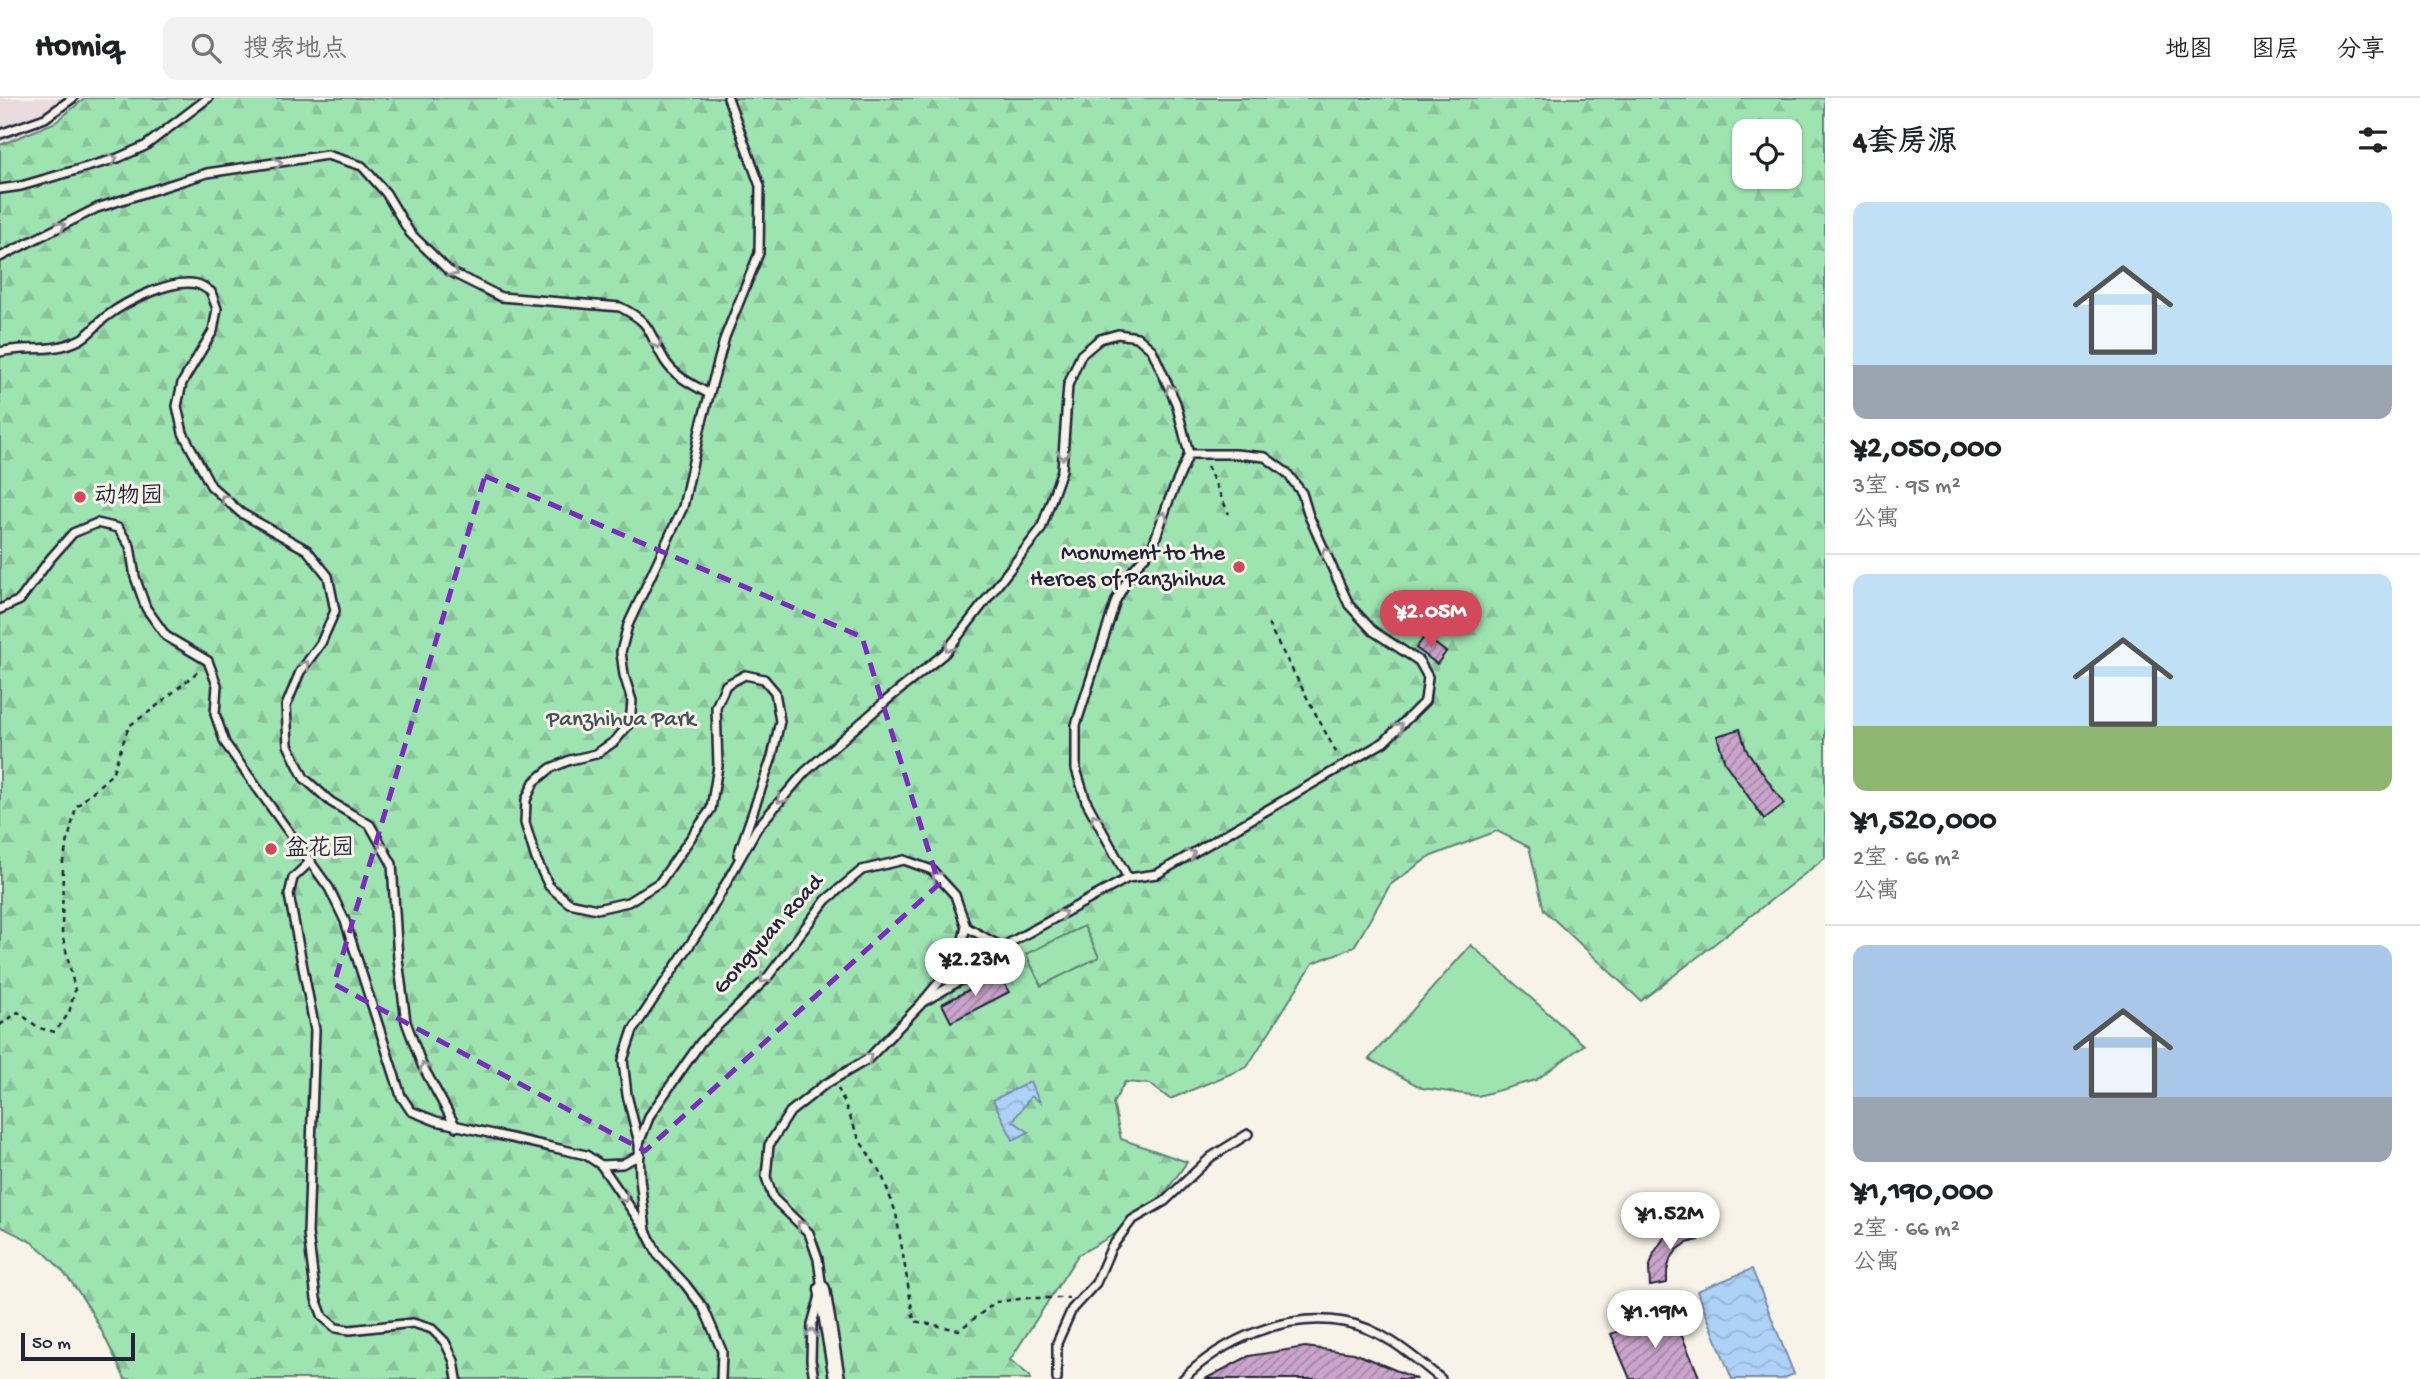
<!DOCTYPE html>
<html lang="zh">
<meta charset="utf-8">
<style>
:root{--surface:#fff;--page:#f2f2f2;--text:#202124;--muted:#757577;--line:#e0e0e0;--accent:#d1495b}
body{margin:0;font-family:"Gochi Hand","LXGW WenKai TC",sans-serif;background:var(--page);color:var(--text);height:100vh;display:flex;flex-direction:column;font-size:26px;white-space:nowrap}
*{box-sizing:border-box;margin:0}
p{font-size:23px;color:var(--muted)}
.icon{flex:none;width:38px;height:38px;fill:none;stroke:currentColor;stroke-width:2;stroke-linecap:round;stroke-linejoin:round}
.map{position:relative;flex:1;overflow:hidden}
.side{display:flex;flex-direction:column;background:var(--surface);width:595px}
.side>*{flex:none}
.tools{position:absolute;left:1732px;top:21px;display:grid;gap:14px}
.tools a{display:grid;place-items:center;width:70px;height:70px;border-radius:14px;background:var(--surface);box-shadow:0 2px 5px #0004;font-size:35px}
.scale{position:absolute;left:21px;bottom:18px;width:114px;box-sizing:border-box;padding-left:7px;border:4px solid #22223b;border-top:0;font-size:19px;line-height:24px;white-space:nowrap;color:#22223b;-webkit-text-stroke:5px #f7f3e8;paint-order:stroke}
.price{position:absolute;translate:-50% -60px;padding:0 16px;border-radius:24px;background:#fff;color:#222;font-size:23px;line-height:46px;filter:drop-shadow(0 2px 4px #0008)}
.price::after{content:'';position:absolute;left:50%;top:42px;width:21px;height:16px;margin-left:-10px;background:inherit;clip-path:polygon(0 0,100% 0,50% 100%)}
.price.on{background:var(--accent);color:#fff}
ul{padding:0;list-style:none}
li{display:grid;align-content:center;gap:14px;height:371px;padding:0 28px}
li+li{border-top:2px solid var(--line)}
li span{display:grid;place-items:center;height:217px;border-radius:14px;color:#555}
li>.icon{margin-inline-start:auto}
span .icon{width:126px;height:126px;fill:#fffc;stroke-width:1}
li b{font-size:30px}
h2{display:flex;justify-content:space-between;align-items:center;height:84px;padding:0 28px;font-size:30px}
header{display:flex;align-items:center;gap:42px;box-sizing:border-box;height:98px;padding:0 35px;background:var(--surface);border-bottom:2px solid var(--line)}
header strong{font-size:33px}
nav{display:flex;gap:38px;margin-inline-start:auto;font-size:24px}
.search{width:490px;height:63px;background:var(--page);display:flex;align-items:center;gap:18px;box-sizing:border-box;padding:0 24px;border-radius:14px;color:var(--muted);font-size:26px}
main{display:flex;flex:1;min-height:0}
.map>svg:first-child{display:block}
.built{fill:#eadbdf}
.forest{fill:url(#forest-firs);stroke:#608376;stroke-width:2;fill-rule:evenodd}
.pitch{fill:#9ee4b1;stroke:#608376;stroke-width:2}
.water{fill:url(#water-waves);stroke:#768cac;stroke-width:2}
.building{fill:url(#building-hatch);stroke:#22223b;stroke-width:2}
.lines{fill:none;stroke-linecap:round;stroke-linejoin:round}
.lane-casing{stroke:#22223b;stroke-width:12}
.street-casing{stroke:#22223b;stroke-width:19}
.path{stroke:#22223b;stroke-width:2.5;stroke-dasharray:5 5;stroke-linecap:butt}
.lane{stroke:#f7f3e8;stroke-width:7}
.street{stroke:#f7f3e8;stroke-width:14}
.oneway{stroke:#97959a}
.marked{fill:none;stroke:#7b2cbf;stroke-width:5;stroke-dasharray:14 9;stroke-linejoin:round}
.poi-dot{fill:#d1495b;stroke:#f7f3e8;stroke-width:2.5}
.labels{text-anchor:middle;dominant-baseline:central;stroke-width:6;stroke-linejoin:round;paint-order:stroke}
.poi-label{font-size:23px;fill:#22223b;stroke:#f7f3e8;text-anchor:start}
.park-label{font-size:23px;fill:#415258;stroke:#f7f3e8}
.street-label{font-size:23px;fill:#22223b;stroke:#f7f3e8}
</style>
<header>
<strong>Homiq</strong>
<div class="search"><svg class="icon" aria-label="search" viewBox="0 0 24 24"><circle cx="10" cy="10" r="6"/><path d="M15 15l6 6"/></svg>搜索地点</div>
<nav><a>地图</a><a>图层</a><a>分享</a></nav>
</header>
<main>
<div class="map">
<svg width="1825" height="1281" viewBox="0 0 1825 1281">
<defs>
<pattern id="forest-firs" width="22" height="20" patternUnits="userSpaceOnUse" patternTransform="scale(1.75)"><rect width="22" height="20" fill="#9ee4b1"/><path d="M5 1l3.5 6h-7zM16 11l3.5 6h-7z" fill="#88c399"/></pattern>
<pattern id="water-waves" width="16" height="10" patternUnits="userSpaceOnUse" patternTransform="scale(1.75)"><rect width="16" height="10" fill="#aed2f7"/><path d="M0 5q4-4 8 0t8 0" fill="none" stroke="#95b4d5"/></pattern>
<pattern id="building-hatch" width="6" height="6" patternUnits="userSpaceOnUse" patternTransform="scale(1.75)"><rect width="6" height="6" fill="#cba4cb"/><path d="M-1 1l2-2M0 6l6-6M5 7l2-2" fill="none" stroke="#a485a6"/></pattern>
</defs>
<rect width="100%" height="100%" fill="#f7f3e8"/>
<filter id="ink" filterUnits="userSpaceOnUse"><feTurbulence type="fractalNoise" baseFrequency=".0143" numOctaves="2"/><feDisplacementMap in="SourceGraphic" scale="14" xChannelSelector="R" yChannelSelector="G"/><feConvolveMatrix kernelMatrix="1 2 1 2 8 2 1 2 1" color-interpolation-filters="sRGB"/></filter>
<g filter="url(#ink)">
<polygon class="built" points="0,0 82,0 54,23 0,45"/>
<path class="forest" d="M 85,0 L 1825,0 L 1825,760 L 1641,903 L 1544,812 L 1529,749 L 1497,733 L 1429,759 L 1390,787 L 1354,849 L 1313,865 L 1247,969 L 1170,1001 L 1150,986 L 1125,984 L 1113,1005 L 1121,1041 L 1187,1064 L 1150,1116 L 1078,1157 L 1010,1262 L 1030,1278 L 1030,1281 L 125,1281 C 102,1232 81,1185 38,1149 C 28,1140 12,1135 0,1128 L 0,47 L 56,24 ZM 1745,33 L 1790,33 L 1790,79 L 1745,79 Z"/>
<g class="pitch">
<polygon points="1084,828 1099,859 1041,888 1026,856"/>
<polygon points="1471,847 1584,947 1536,982 1478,998 1422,990 1369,961"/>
</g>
<g class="water">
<polygon points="1030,984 1040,1004 1031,998 1013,1023 1029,1034 1013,1042 993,1002"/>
<polygon points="1752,1171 1794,1276 1782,1281 1732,1281 1697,1193"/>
</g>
<g class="building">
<polygon points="1425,538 1446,554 1437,566 1416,550"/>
<polygon points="1740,631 1746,651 1784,706 1764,721 1725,665 1717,638"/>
<polygon points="999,876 1009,894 951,924 942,906"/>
<polygon points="1697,1124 1699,1142 1687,1145 1677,1152 1670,1162 1667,1173 1667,1185 1650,1188 1649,1171 1654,1155 1664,1140 1679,1129"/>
<polygon points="1671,1212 1700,1281 1630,1281 1611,1236"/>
<polygon points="1305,1249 1354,1255 1417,1281 1205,1281 1249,1258"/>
</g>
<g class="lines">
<defs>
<g id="lane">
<polyline points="728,0 760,88 759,155 725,239 701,327 683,409 628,527 621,554 624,577 632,603 630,625 615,643 596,656 570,662 551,670 534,684 526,702 525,725 536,761 549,788 569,805 597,811 628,804 660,784 711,711 718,668 716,609 726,587 745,577 764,581 775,594 780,623 772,659 738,757"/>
<polyline points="0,36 45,20 73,0"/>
<polyline points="0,91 21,88 118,60 145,48 208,0"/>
<path d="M 0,159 L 97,110 L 207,75 L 327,57 L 362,68 L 386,95 L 410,135 L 449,173 L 501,199 L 620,209 C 654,226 647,234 665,263 C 675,279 694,287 709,296"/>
<path d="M 0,254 C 28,247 50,256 79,242 C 90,237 97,225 107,218 C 127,203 172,180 197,186 C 201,187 207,191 211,194 L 217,211 L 213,233 L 182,285 L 177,308 L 183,335 L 211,388 L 241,415 L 307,452 L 328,478 L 335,513 L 321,545 L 300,574 L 286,608 L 288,647 L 304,680 L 331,704 L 370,727 L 392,766 L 398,861 L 406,924 L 422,967 L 456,1029"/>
<polyline points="0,511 20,502 50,461 73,435 97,425 118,430 130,448 135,479 146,510 166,538 208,563 217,587 215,616 225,645 329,790 345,823 401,998 411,1013 436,1023 586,1057 601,1067 645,1131"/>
<polyline points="311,763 293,780 289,797 315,932 308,1135 316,1201 323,1219 336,1230 350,1232 413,1225 432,1231 445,1244 454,1263 457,1281"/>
<polyline points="966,829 1002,849"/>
<polyline points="925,903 994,863 1002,849 1128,780 1157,776 1384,644 1425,603 1428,579 1419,563 1373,533 1349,507 1309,418 1302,395 1287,375 1265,359 1235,356 1189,356"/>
<polyline points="639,1045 627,997 623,962 633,932 701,830 757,730 805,674 887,602 945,555 1041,431 1062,372 1068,287 1081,257 1100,241 1118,236 1137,239 1152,252 1176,305 1189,356 1169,402 1152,450 1133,472 1116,502 1076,627 1076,671 1086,703 1128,780"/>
<polyline points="601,1067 622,1066 640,1057"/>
<polyline points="721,1281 722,1253 704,1211 685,1186 658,1157 646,1133 640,1080 639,1045 650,1017 701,944 767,880 826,802 862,772 904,762 932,772 955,797 966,829 958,861 921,906 868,961 824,987 790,1014 769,1047 766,1079 773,1100 809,1135 818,1161 822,1191 812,1226 811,1262 814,1281"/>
<polyline points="1057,1281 1057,1245 1072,1211 1096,1185 1111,1150 1132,1122 1165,1103 1211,1059 1248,1036"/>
<path d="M 1183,1281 C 1223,1241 1286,1214 1344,1224 C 1381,1230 1413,1258 1441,1281"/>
</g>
<polyline id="street" points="822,1191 837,1281"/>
</defs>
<use href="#lane" class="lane-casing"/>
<use href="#street" class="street-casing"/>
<g class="path">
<polyline points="1207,368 1229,416"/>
<polyline points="1268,526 1338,658"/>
<polyline points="0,927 18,914 39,930 55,934 69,915 75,892 62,835 63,763 76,709 112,676 129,628 153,611 201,571"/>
<polyline points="838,990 860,1043 882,1077 896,1115 914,1223 959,1232 996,1204 1027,1200 1069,1200"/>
</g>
<use href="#lane" class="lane"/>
<use href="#street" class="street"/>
</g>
<defs><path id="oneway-chevron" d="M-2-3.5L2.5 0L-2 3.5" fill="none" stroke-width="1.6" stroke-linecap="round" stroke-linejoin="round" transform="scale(1.75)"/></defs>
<g class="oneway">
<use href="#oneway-chevron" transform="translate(113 61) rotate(-20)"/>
<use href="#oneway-chevron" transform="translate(278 65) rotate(-8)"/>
<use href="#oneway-chevron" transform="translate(61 128) rotate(-27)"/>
<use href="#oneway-chevron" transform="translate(454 174) rotate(33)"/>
<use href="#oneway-chevron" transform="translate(657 246) rotate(66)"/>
<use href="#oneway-chevron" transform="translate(1170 291) rotate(-114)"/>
<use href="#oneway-chevron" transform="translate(1063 357) rotate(94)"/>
<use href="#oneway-chevron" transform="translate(225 401) rotate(-137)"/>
<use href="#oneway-chevron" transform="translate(1163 418) rotate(-71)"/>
<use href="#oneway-chevron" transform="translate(1326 454) rotate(-114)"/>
<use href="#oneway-chevron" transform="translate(949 549) rotate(130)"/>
<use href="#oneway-chevron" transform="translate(305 567) rotate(-55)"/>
<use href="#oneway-chevron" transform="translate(1399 629) rotate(-45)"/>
<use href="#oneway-chevron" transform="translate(781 701) rotate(131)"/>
<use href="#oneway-chevron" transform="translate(1095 720) rotate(-119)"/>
<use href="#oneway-chevron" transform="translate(382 748) rotate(-120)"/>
<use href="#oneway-chevron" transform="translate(1191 756) rotate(-30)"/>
<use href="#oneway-chevron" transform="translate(936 778) rotate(-140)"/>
<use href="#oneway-chevron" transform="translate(1062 816) rotate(-29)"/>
<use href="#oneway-chevron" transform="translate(764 881) rotate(133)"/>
<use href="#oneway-chevron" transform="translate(868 959) rotate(-39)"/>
<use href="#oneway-chevron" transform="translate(424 969) rotate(-115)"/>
<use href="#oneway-chevron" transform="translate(624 1100) rotate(55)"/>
<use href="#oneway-chevron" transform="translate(801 1127) rotate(-131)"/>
<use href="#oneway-chevron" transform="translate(812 1235) rotate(-85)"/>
</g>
</g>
<path class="marked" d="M 485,378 L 862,539 L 939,786 L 645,1053 L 334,886 Z"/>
<g class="poi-dot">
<circle cx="80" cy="399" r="7"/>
<circle cx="1239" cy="469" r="7"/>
<circle cx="271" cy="751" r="7"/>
</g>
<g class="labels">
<g class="poi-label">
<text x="94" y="399">动物园</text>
<text x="1225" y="456" text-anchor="end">Monument to the<tspan x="1225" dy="26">Heroes of Panzhihua</tspan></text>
<text x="285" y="751">盆花园</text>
</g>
<g class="park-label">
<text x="621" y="622">Panzhihua Park</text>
</g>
<g class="street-label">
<text transform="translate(769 837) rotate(-48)">Gongyuan Road</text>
</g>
</g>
</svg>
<div class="tools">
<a><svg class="icon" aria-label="locate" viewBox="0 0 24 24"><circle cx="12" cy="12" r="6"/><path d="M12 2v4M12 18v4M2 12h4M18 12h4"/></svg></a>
</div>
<div class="scale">50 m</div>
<b class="price on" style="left:1431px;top:552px">¥2.05M</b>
<b class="price" style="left:975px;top:900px">¥2.23M</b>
<b class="price" style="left:1670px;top:1154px">¥1.52M</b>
<b class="price" style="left:1655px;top:1252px">¥1.19M</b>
</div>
<section class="side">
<h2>4套房源<svg class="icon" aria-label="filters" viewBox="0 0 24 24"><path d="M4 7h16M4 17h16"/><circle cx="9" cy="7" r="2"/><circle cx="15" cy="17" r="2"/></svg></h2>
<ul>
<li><span style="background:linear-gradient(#bfe0f5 75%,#9aa5b1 0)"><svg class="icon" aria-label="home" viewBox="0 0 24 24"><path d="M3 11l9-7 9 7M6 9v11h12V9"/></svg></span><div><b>¥2,050,000</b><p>3室 · 95 m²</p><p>公寓</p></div></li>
<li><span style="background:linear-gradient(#bfe0f5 70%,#8fb573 0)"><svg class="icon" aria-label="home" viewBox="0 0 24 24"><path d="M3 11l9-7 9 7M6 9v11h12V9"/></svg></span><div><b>¥1,520,000</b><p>2室 · 66 m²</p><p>公寓</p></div></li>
<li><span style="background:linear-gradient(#a9c7e8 70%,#9aa5b1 0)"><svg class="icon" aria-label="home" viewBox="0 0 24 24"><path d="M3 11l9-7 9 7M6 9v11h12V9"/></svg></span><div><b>¥1,190,000</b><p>2室 · 66 m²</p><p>公寓</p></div></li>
</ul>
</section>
</main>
